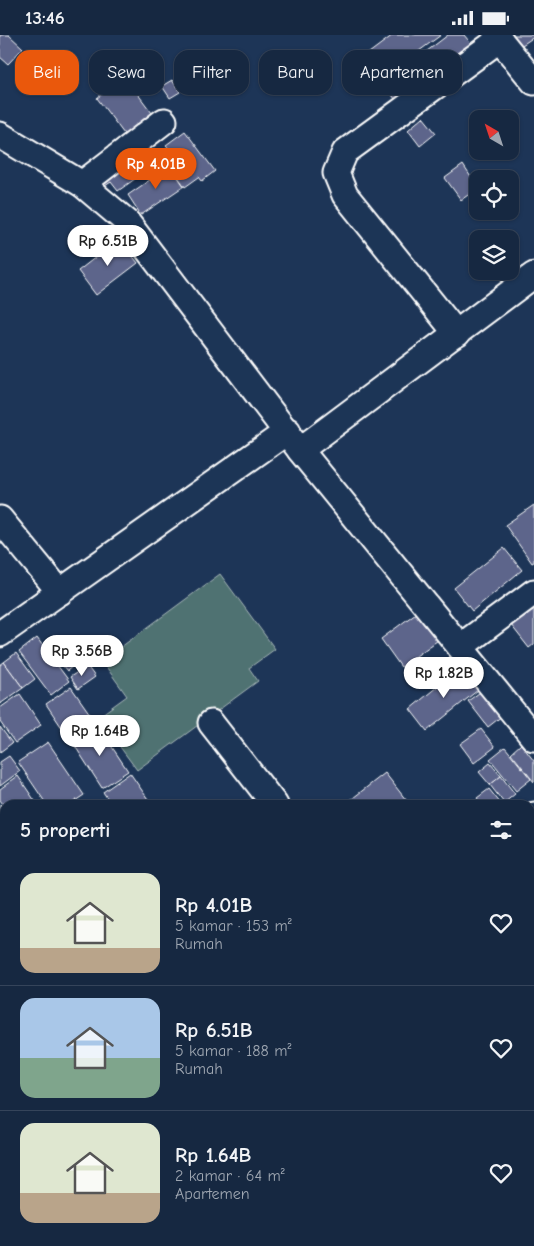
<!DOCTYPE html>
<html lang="id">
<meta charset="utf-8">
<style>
:root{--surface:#162841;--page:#23344c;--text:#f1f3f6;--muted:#9ea6b1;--line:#35445a;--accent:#ea580c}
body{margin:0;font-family:"Comic Neue",sans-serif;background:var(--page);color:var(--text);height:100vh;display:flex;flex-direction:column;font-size:19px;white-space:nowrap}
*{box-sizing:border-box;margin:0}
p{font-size:16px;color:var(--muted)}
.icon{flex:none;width:28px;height:28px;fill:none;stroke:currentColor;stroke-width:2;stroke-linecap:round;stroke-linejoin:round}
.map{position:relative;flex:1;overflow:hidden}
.panel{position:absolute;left:0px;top:765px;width:535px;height:446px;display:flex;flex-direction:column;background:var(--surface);border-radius:15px 15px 0 0;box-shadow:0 1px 4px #0004,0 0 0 1px var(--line)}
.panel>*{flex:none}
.banner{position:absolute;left:15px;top:15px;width:505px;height:45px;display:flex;gap:10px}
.needle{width:32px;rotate:321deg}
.tools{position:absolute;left:469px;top:75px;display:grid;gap:10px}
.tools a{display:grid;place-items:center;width:50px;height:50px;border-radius:10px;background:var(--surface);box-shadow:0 1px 4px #0004,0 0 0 1px var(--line);font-size:25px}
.price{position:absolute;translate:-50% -42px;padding:0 11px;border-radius:18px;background:#fff;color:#222;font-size:16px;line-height:32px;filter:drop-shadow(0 1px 2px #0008)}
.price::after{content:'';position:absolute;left:50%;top:30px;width:15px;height:11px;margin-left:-8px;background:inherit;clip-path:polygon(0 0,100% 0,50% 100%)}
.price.selected{background:var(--accent);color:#fff}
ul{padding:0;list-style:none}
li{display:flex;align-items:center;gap:15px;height:125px;padding:0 20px}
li+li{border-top:1px solid var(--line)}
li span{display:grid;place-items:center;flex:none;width:140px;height:100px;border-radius:15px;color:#555}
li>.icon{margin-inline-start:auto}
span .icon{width:60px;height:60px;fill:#fffc;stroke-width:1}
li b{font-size:21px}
h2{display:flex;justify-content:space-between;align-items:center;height:60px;padding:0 20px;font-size:21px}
.chip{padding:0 18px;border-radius:15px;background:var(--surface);box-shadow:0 1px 4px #0004,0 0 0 1px var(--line);font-size:18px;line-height:45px}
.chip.selected{background:var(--accent);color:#fff}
.status{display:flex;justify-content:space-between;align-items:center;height:35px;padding:0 25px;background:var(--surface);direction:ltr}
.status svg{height:14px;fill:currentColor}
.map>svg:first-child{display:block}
.green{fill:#507272;stroke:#a8b8b8}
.building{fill:#5d658b;stroke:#fff}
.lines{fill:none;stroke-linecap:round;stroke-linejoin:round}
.minor-casing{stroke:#fff;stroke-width:29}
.minor{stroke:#1d3557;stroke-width:25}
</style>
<div class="status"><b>13:46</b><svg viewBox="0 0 49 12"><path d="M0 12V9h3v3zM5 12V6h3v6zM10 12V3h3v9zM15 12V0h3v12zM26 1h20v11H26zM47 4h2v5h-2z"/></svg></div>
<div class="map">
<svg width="534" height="1211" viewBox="0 0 534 1211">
<rect width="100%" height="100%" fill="#1d3557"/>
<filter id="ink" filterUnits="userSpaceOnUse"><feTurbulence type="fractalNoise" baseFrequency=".02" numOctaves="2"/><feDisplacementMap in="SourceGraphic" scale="10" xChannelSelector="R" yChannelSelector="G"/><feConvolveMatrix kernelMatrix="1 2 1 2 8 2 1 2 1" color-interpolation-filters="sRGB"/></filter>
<g filter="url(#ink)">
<polygon class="green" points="220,539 275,614 249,633 258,646 137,735 98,682 127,661 102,626"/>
<g class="building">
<polygon points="0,0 9,0 23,13 8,29 0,22"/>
<polygon points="393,0 441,0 382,43 365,21"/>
<polygon points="448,0 464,0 473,11 398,68 384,49"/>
<polygon points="511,0 534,0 534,2 519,12"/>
<polygon points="125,42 155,82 127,103 97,63"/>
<polygon points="172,45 180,57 170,63 162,51"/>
<polygon points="423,82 436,98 420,111 408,95"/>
<polygon points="185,96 215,136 202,146 199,142 185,152 170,130 167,132 165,129 169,126 167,122 173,118 166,110"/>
<polygon points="126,124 139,141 118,156 111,147 105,151 100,143"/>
<polygon points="463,130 478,153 461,165 445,143"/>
<polygon points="170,131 184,151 141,180 128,160"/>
<polygon points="119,204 138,228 96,260 78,236"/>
<polygon points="534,470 534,527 532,528 505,490"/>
<polygon points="504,513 522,535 472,576 454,553"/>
<polygon points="534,571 534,609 529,613 511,590"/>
<polygon points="420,575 441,603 401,632 381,604"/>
<polygon points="37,603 69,646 51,660 19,617"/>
<polygon points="66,603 71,611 57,621 52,612"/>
<polygon points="74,611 83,622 67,636 58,625"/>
<polygon points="16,618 35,644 23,653 4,627"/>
<polygon points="4,627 23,653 0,669 0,630"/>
<polygon points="87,631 95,642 78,654 70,642"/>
<polygon points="460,633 478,655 427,696 410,674"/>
<polygon points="71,652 97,689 71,706 46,669"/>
<polygon points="483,655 502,681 488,692 468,666"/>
<polygon points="20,659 41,690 15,708 0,687 0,673"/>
<polygon points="98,691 128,736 102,753 73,708"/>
<polygon points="0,692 12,708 0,717"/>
<polygon points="481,694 495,712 474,728 460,709"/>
<polygon points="48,707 84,760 69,770 47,770 18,727"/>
<polygon points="521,709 534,726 534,747 511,718"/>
<polygon points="505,712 531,744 516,756 490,724"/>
<polygon points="9,721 20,736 0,751 0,727"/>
<polygon points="490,728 501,741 490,750 479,737"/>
<polygon points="130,738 152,770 112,770 103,757"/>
<polygon points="385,738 410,770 344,770"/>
<polygon points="18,741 37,769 35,770 5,772 0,765 0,754"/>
<polygon points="501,741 515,759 504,768 490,750"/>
<polygon points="489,754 501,769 500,770 482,770 477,763"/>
<polygon points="0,769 5,776 5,788 0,792"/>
<polygon points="5,871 5,910 0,913 0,875"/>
<polygon points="534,940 534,966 530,970 530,943"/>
<polygon points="534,969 534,992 530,986 530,972"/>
<polygon points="5,1002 5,1026 4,1026 0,1019 0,1004"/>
<polygon points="5,1031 5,1053 0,1055 0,1033"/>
<polygon points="5,1054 5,1089 0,1091 0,1056"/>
<polygon points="530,1059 534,1064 534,1096 530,1091"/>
<polygon points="5,1089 5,1111 0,1102 0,1091"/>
<polygon points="5,1145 5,1206 57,1206 59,1211 0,1211 0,1148"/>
<polygon points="534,1169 534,1184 530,1178 530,1172"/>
<polygon points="100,1206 166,1206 168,1210 141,1211 139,1207 133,1211 103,1211"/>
<polygon points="181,1206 196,1206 190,1211 185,1211"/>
<polygon points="206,1206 223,1206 226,1211 200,1211"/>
<polygon points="231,1206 246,1206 241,1211 236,1211"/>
<polygon points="254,1206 281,1206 285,1211 255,1211 252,1208"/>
<polygon points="441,1206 484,1206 488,1211 445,1211"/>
<polygon points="488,1206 518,1206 522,1211 492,1211"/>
</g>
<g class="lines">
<defs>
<g id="minor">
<polyline points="496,0 534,47"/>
<polyline points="0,100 82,149 127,187 300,415 534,703"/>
<polyline points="82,149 164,86"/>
<polyline points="457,299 345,160 336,138 345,117 500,4"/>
<polyline points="300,415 534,240"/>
<polyline points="0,484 60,557"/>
<polyline points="0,599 288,396"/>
<polyline points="460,612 534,557"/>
<polyline points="211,688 275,770"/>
<polyline points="530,783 534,780"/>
<polyline points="530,1028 534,1033"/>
<polyline points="0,1124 5,1121"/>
<polyline points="530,1152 534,1150"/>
<polyline points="73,1206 77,1211"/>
<polyline points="292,1206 295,1211"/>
<polyline points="356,1211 363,1206"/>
</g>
</defs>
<use href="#minor" class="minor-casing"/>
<use href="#minor" class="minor"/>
</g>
</g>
</svg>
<div class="tools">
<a><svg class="needle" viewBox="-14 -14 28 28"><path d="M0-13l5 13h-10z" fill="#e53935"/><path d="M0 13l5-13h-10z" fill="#9ea6b1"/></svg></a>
<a><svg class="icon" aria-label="locate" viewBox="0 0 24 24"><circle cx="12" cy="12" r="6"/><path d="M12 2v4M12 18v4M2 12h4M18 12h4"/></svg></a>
<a><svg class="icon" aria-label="layers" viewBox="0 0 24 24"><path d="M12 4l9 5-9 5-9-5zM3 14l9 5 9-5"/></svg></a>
</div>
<b class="price selected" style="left:156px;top:155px">Rp 4.01B</b>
<b class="price" style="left:108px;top:232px">Rp 6.51B</b>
<b class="price" style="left:82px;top:642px">Rp 3.56B</b>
<b class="price" style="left:444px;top:664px">Rp 1.82B</b>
<b class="price" style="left:100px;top:722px">Rp 1.64B</b>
<div class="banner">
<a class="chip selected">Beli</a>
<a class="chip">Sewa</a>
<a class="chip">Filter</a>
<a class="chip">Baru</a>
<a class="chip">Apartemen</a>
</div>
<section class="panel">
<h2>5 properti<svg class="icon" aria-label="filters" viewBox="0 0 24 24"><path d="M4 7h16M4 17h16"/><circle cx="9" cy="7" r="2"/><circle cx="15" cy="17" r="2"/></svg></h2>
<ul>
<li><span style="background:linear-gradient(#dfe7d0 75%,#b9a48a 0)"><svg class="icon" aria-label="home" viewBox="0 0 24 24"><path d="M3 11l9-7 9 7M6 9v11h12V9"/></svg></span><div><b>Rp 4.01B</b><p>5 kamar · 153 m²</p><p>Rumah</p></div><svg class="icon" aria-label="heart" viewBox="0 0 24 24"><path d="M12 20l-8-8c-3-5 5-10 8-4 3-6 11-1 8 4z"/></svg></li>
<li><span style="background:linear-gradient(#a9c7e8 60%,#7fa58c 0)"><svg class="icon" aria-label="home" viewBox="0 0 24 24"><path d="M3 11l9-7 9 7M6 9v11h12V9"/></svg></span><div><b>Rp 6.51B</b><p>5 kamar · 188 m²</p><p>Rumah</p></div><svg class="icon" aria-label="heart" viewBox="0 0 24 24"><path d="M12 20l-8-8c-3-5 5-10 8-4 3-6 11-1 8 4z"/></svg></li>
<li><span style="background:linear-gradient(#dfe7d0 70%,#b9a48a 0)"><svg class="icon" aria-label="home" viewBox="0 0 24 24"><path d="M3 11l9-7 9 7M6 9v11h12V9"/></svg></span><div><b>Rp 1.64B</b><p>2 kamar · 64 m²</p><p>Apartemen</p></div><svg class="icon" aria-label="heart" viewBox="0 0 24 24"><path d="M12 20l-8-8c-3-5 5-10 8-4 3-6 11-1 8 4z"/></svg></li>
</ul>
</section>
</div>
